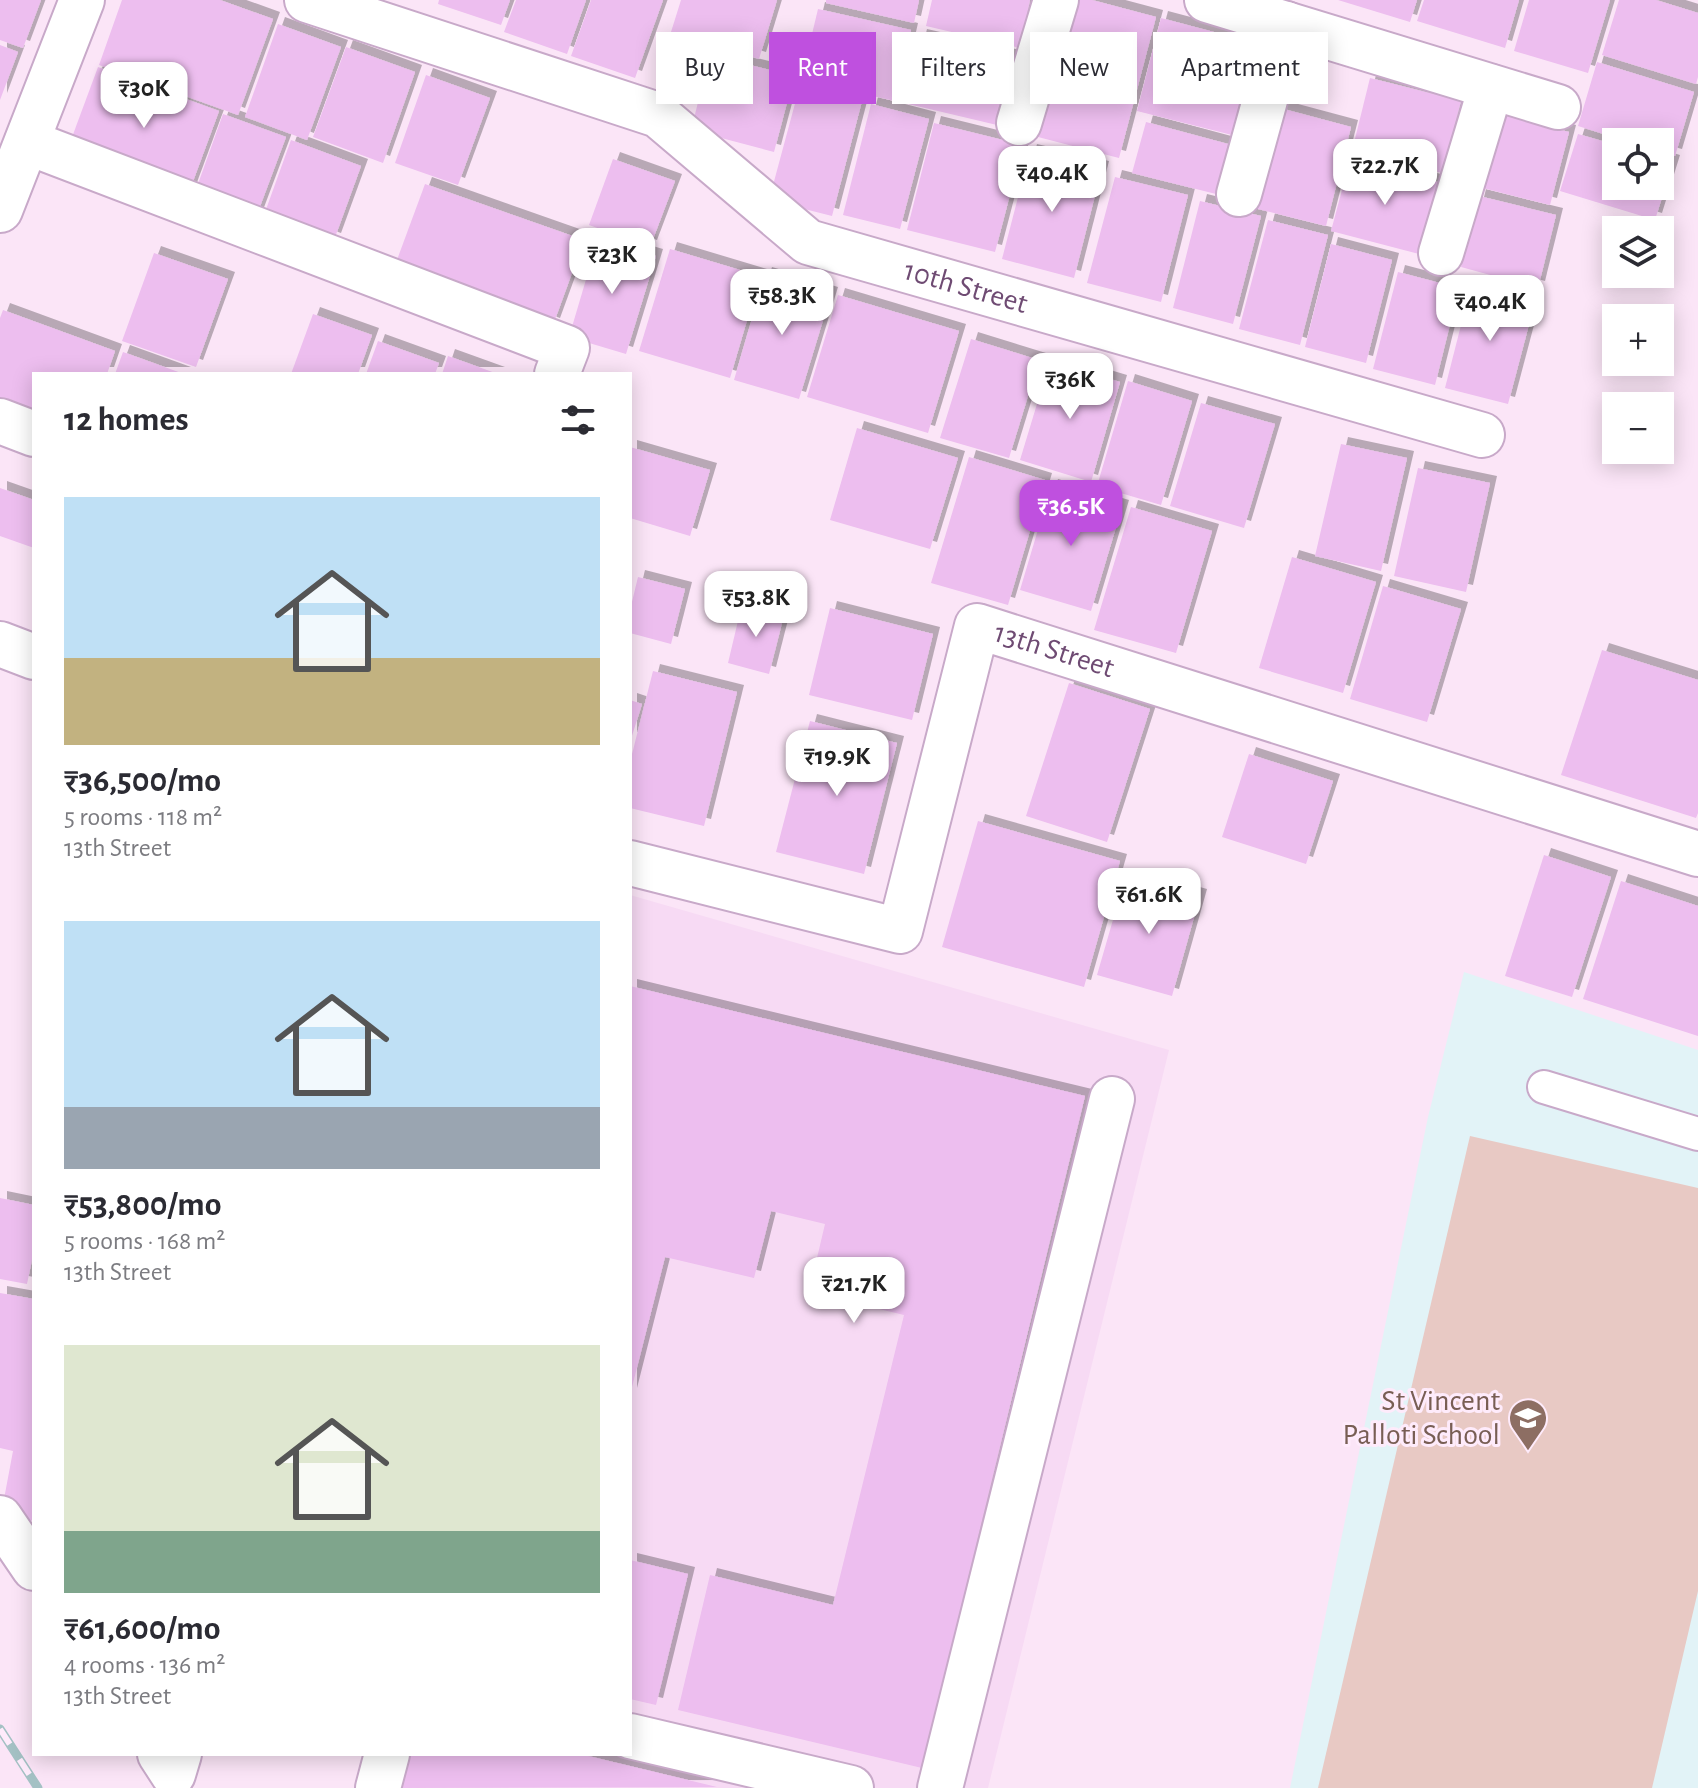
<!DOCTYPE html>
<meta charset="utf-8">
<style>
:root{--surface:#fff;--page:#f2f2f3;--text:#2b2b33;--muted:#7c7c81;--accent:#bf50df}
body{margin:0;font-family:"Alegreya Sans",sans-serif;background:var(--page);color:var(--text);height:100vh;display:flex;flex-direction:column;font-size:30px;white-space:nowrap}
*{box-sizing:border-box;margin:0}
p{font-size:26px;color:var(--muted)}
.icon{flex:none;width:44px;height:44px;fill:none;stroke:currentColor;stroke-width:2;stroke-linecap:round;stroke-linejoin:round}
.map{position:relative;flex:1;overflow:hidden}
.drawer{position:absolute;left:32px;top:372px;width:600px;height:1384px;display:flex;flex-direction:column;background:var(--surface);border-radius:0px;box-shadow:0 4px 20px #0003}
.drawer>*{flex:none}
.guide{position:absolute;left:656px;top:32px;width:760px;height:72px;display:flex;gap:16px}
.fabs{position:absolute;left:1602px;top:128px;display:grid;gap:16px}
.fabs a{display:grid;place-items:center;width:72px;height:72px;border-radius:0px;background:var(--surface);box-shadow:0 4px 20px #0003;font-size:40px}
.price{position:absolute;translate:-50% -68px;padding:0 18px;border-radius:16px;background:#fff;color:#222;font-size:26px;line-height:52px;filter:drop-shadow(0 2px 4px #0008)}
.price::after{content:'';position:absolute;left:50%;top:48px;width:24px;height:18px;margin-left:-12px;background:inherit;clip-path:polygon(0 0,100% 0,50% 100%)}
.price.current{background:var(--accent);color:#fff}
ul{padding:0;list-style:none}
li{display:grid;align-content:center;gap:16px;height:424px;padding:0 32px}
li span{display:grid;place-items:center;height:248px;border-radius:0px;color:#555}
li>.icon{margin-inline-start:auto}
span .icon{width:144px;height:144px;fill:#fffc;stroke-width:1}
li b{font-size:34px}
h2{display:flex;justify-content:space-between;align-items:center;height:96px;padding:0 32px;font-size:34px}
.chip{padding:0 28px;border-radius:0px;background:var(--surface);box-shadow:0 4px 20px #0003;font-size:28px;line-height:72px}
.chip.current{background:var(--accent);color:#fff}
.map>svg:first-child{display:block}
.residential{fill:#f7daf4}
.education{fill:#e2f3f7}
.park{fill:#e8c9c4}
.building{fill:#edbeef;filter:url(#shadow)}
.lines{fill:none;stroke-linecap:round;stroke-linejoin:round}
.service-casing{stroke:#c8a9c9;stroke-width:36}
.minor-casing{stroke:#c8a9c9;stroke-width:48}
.tertiary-casing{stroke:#c8a9c9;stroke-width:48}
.service{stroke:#fff;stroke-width:32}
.minor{stroke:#fff;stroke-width:44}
.tertiary{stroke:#fff;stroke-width:44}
.rail-casing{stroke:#a4c1c4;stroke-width:9}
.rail{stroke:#feebfb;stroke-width:6;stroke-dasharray:18;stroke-linecap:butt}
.labels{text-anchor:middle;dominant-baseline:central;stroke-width:6;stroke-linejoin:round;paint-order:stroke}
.street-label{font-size:30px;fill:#6f4b73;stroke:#feebfb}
.education-label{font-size:30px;fill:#785e54;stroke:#feebfb;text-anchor:end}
</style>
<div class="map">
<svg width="1698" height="1788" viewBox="0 0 1698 1788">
<defs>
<filter id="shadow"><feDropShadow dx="7" dy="-7" stdDeviation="0" flood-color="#0004"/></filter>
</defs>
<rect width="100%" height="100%" fill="#fbe5f7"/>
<polygon class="residential" points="630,895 1169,1050 988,1788 385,1788 394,1754 630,1754"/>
<polygon class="education" points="1464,972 1698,1050 1698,1788 1290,1788 1428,1117"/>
<polygon class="park" points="1470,1136 1698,1188 1698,1591 1652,1788 1318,1788"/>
<g class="building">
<polygon points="0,0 41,0 23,48 0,40"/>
<polygon points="122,0 220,0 273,19 238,115 99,65"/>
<polygon points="439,0 510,0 501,25 438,4"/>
<polygon points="516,0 586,0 567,54 504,32"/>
<polygon points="591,0 663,0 635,78 571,56"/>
<polygon points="681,0 777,0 759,59 671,32"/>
<polygon points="826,0 919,0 914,23 826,3"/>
<polygon points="932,0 1030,0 1020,48 926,26"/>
<polygon points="1072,0 1092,0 1156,17 1119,158 1038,137"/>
<polygon points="1338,0 1417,0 1410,22"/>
<polygon points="1424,0 1519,0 1505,48 1417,21"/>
<polygon points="1529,0 1610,0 1588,73 1514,51"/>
<polygon points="1619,0 1656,0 1698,13 1698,77 1696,84 1602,55"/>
<polygon points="818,9 911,30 895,101 801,80"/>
<polygon points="1161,18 1259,44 1236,136 1137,111"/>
<polygon points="278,24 341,47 307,140 245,117"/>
<polygon points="920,36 1013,57 997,125 904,103"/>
<polygon points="0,45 18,52 0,100"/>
<polygon points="346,47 415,72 383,163 313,137"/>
<polygon points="710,55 794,76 774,152 691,130"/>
<polygon points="1597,62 1694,92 1675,156 1660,152 1660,142 1629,142 1578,126"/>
<polygon points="98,67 219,111 189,192 68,148"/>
<polygon points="426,75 490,98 458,185 395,163"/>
<polygon points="1370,78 1461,101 1442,173 1352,151"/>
<polygon points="800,85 862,101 832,216 769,200"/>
<polygon points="871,104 929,119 900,229 843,215"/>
<polygon points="1280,108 1351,127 1326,226 1254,208"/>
<polygon points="1494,113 1569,132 1550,205 1475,186"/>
<polygon points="223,114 286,137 256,217 194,195"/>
<polygon points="1146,122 1228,144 1216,194 1132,173"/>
<polygon points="934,123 1023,145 995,252 907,230"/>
<polygon points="1578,134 1616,145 1616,186 1660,186 1660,158 1673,162 1655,220 1560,191"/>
<polygon points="291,140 361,166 334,240 264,215"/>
<polygon points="1030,151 1102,168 1074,278 1002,259"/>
<polygon points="613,159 675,181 650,247 589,225"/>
<polygon points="1350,160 1438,182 1419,254 1331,231"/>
<polygon points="1115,177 1188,195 1161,302 1087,283"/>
<polygon points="425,184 584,240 553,325 394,268"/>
<polygon points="1479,196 1556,215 1538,288 1461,267"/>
<polygon points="1200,201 1261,216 1233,324 1173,308"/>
<polygon points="1268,220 1328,235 1300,345 1239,329"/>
<polygon points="598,239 656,256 626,354 569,337"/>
<polygon points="1331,244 1392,260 1366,363 1305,347"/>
<polygon points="670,249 760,276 730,378 639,351"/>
<polygon points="154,253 228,279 196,367 122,341"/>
<polygon points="1398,272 1459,288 1435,385 1373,369"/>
<polygon points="765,274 831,294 799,399 734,380"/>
<polygon points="1472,282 1536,298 1508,404 1445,388"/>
<polygon points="838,295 959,331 928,433 807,397"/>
<polygon points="3,310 115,351 107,374 34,374 34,418 0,406 0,318"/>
<polygon points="313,314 372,335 358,374 291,374"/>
<polygon points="971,339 1039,360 1009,458 940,438"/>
<polygon points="378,341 439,363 435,374 366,374"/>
<polygon points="123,352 184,374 115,374"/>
<polygon points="448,356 498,374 442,374"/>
<polygon points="1050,361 1120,382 1091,482 1020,460"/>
<polygon points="1128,381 1192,401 1161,505 1097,486"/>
<polygon points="1201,403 1275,424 1244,528 1170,506"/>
<polygon points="857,428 958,458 930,549 830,520"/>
<polygon points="1341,444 1407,458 1381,571 1315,556"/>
<polygon points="630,447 710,470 690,536 630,518"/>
<polygon points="969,457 1045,480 1008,605 931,583"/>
<polygon points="1418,468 1490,483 1466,592 1394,576"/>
<polygon points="1051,486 1122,507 1091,611 1020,590"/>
<polygon points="0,488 34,500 34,548 0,536"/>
<polygon points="1131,507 1212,531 1176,653 1094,630"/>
<polygon points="1292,557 1376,582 1343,693 1259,668"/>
<polygon points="638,577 685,589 671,644 630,633 630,610"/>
<polygon points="1383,586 1461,609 1427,722 1350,699"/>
<polygon points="742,604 784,615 769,674 728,663"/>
<polygon points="830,608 933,634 912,720 809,695"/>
<polygon points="1602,650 1698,680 1698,813 1696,818 1561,775"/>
<polygon points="653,671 737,692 704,826 630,808 630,762"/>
<polygon points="1069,683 1150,709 1107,842 1026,816"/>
<polygon points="630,700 642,704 631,739 630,739"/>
<polygon points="810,721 897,743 864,874 776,852"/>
<polygon points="1249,754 1333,781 1306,864 1222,837"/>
<polygon points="978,821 1120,861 1084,987 942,947"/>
<polygon points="1544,855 1611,877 1572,997 1505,976"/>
<polygon points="1126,875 1200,896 1172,996 1097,975"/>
<polygon points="1621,881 1698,906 1698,1036 1583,999"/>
<polygon points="630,986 1085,1096 922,1768 678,1710 710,1575 833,1605 904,1315 809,1292 825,1224 771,1211 754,1278 665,1257 630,1395"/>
<polygon points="0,1198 34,1205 34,1250 27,1284 0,1279"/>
<polygon points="0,1293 34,1299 34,1521 1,1515 13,1451 0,1448"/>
<polygon points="630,1560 688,1574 656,1705 630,1699"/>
<polygon points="406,1754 580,1754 717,1787 398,1788"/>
</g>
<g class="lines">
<defs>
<polyline id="service" points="1544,1087 1698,1134"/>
<g id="minor">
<path id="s1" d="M 307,0 L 658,115 L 808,242 L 1482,435"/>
<polyline points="1207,0 1558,107"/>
<polyline points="1019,123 1056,0"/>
<polyline points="27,142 567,348 557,374"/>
<polyline points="1239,194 1286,24"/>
<polyline points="1441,253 1491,87"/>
<polyline points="0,421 34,434"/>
<polyline points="0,644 34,657"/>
<path id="s2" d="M 630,863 L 900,931 L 977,626 L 1698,854"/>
<polyline points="0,1518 34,1568"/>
<polyline points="630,1736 851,1788"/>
<polyline points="160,1754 173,1774 179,1754"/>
<polyline points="378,1788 387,1754"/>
<polyline points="940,1788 1112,1099"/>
</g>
<polyline id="tertiary" points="0,210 82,0"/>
</defs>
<use href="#service" class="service-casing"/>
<use href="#minor" class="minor-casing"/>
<use href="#tertiary" class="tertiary-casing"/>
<use href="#service" class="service"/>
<use href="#minor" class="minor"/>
<use href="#tertiary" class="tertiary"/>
<defs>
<polyline id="rail" points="0,1729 38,1788"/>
</defs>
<use href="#rail" class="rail-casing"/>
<use href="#rail" class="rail"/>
</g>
<defs>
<symbol id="school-pin" viewBox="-11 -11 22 30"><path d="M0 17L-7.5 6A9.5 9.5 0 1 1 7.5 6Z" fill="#8d6e63" stroke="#feebfb"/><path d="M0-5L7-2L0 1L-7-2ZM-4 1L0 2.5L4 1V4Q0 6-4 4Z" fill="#fff"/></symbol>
</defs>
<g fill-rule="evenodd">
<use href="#school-pin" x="1506" y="1396" width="44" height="60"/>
</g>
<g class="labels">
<g class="street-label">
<text stroke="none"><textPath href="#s1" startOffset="730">10th Street</textPath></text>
<text stroke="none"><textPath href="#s2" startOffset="674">13th Street</textPath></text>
</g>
<g class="education-label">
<text x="1500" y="1401">St Vincent<tspan x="1500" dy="34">Palloti School</tspan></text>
</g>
</g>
</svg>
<div class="fabs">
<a><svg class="icon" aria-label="locate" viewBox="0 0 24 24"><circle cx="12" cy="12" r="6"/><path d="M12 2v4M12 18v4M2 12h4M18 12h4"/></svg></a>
<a><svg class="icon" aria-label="layers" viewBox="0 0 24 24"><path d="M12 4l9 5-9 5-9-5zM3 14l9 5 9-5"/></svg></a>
<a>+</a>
<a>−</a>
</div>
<b class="price" style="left:144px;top:130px">₹30K</b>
<b class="price" style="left:1385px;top:207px">₹22.7K</b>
<b class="price" style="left:1052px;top:214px">₹40.4K</b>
<b class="price" style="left:612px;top:296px">₹23K</b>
<b class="price" style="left:782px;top:337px">₹58.3K</b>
<b class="price" style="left:1490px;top:343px">₹40.4K</b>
<b class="price" style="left:1070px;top:421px">₹36K</b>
<b class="price current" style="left:1071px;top:548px">₹36.5K</b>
<b class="price" style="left:756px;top:639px">₹53.8K</b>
<b class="price" style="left:837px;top:798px">₹19.9K</b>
<b class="price" style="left:1149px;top:936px">₹61.6K</b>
<b class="price" style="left:854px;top:1325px">₹21.7K</b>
<div class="guide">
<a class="chip">Buy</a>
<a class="chip current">Rent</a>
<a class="chip">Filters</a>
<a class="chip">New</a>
<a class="chip">Apartment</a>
</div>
<section class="drawer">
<h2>12 homes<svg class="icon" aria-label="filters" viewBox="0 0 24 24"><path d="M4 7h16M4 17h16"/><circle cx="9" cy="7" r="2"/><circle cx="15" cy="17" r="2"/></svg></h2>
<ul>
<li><span style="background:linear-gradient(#bfe0f5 65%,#c2b280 0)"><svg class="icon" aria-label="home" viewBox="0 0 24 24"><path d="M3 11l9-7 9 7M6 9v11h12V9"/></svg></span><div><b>₹36,500/mo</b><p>5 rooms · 118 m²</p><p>13th Street</p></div></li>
<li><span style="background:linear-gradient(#bfe0f5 75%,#9aa5b1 0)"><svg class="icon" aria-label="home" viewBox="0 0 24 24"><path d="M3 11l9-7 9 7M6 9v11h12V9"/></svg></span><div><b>₹53,800/mo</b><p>5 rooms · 168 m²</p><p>13th Street</p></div></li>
<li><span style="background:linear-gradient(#dfe7d0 75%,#7fa58c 0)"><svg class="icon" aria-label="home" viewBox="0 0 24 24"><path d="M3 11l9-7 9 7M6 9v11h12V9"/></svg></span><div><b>₹61,600/mo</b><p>4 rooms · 136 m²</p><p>13th Street</p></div></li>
</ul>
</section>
</div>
